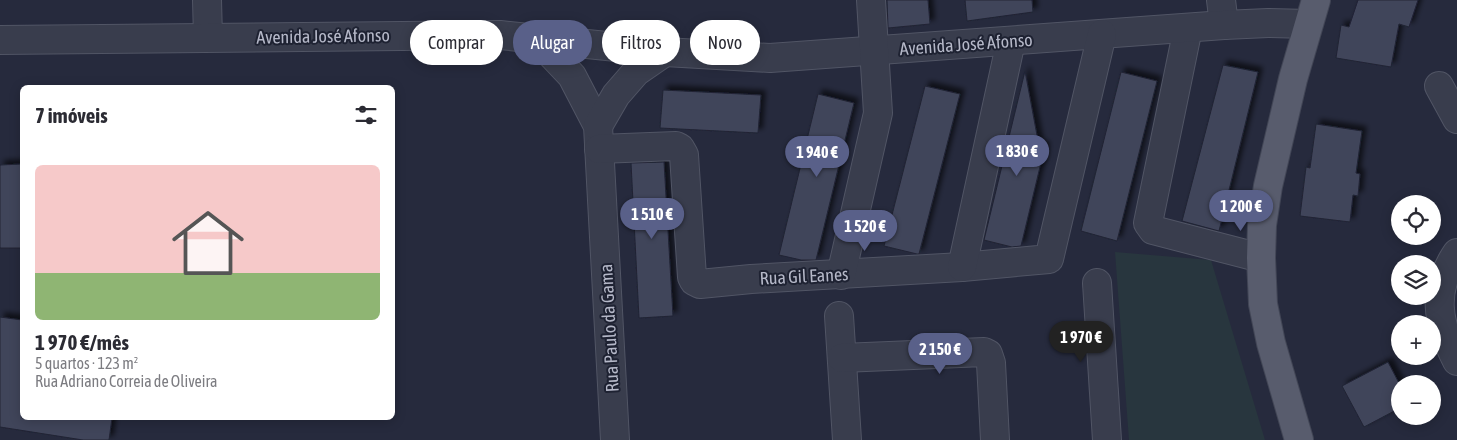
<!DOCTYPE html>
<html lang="pt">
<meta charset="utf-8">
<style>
:root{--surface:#fff;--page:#f7f7f7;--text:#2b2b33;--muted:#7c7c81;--accent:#596089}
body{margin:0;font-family:"Asap Condensed",sans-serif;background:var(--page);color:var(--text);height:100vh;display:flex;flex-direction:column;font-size:19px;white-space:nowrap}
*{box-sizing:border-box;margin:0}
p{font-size:16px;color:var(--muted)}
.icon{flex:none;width:28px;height:28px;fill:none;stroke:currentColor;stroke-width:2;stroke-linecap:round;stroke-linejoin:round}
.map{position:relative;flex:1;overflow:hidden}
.panel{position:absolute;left:20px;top:85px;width:375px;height:335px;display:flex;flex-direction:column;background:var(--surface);border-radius:8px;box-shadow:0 2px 12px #0003}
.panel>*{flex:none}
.guide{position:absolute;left:410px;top:20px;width:475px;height:45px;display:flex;gap:10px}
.tools{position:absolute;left:1391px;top:195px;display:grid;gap:10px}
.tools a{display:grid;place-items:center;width:50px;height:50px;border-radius:50%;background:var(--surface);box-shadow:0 2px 12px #0003;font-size:25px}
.price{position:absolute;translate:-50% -42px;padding:0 11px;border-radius:18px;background:var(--accent);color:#fff;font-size:16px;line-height:32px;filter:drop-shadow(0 1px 2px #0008)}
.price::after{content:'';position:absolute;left:50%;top:30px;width:15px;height:11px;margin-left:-8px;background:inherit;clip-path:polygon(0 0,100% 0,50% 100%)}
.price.on{background:#222;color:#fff}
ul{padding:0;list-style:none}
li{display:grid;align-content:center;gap:10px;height:265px;padding:0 15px}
li span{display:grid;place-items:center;height:155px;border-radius:8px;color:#555}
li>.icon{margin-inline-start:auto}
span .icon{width:90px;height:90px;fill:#fffc;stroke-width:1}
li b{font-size:21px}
h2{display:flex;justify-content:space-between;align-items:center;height:60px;padding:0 15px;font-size:21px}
.pill{padding:0 18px;border-radius:22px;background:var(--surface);box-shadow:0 2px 12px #0003;font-size:18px;line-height:45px}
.pill.on{background:var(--accent);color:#fff}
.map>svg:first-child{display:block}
.green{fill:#28363e}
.building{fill:#40445a;stroke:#202434;filter:url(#shadow)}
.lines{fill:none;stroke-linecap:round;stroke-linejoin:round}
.minor-casing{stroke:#515565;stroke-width:30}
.major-casing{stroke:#424656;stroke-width:30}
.minor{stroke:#393d4d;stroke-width:28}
.major{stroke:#585c6d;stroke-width:28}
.labels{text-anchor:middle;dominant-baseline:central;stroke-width:4;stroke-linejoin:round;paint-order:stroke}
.street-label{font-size:18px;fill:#b5b8c8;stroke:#1e2232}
</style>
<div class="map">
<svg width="1457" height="440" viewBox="0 0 1457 440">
<defs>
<filter id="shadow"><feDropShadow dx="4.5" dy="-4.5" stdDeviation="2.5" flood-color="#0009"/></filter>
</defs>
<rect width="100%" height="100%" fill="#262a3d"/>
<polygon class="green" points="1115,252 1211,260 1265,440 1129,440"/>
<g class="building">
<polygon points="887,0 928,0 930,24 888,28"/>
<polygon points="965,0 1032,0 1033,12 967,21"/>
<polygon points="1358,0 1418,0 1409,27 1399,24 1391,67 1336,58 1341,25 1349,27"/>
<polygon points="1223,65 1258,72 1219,231 1182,221"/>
<polygon points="1025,71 1039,146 1045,146 1021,246 1012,247 984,240"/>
<polygon points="1121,72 1157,81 1117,241 1081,231"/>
<polygon points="925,86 960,94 919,254 917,254 884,246"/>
<polygon points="663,90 761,95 758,133 660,128"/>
<polygon points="818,94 854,103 816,260 801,260 779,255"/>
<polygon points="1316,124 1362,131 1356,173 1360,174 1358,196 1353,195 1350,222 1300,216 1306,167 1310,168"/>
<polygon points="664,162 673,316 639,318 631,163"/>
<polygon points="22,164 22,248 0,248 0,165"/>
<polygon points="0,317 22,320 22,418 112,418 109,440 83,440 0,427"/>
<polygon points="1388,362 1400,385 1400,408 1364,427 1342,386"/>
</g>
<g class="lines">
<defs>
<g id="minor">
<polyline points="207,0 208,37"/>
<polyline points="1221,0 1224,25"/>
<polyline points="1188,28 1148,223 1153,230 1261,258"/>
<polyline points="536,38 572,76 598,126 615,440"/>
<polyline points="0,40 500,35 665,52 770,58 1224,25 1268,23 1308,24"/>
<polyline points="1439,86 1457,119"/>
<polyline points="598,126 616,95 636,72 665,52"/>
<polyline points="599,149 676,146 680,148 684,155 692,277 694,281 700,284 751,279 962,267 1049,259 1102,34"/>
<path d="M 1457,253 C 1431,291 1437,322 1457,361"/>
<polyline points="962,267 1011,41"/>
<polyline points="841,275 878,113 871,0"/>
<polyline points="1097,283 1107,440"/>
<polyline points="839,316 847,440"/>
<polyline points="842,358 984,352 988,354 991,363 995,440"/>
</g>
<polyline id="major" points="1299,440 1271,343 1263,304 1261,258 1262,225 1268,186 1293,79 1316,0"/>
</defs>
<use href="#minor" class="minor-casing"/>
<use href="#major" class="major-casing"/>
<use href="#minor" class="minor"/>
<use href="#major" class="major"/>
</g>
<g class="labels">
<g class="street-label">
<text transform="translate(323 36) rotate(-1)">Avenida José Afonso</text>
<text transform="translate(966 44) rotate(-4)">Avenida José Afonso</text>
<text transform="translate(804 276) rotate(-3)">Rua Gil Eanes</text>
<text transform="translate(609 328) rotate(-93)">Rua Paulo da Gama</text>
</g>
</g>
</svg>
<div class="tools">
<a><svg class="icon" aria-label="locate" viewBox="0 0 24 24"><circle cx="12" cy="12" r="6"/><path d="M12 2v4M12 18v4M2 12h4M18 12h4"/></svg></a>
<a><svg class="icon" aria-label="layers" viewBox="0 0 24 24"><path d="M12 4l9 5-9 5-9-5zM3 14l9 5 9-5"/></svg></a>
<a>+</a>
<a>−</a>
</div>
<b class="price" style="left:1017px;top:177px">1 830 €</b>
<b class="price" style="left:817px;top:178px">1 940 €</b>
<b class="price" style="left:1241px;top:232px">1 200 €</b>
<b class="price" style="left:652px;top:240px">1 510 €</b>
<b class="price" style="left:865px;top:252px">1 520 €</b>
<b class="price on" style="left:1081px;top:363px">1 970 €</b>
<b class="price" style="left:940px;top:375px">2 150 €</b>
<div class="guide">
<a class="pill">Comprar</a>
<a class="pill on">Alugar</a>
<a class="pill">Filtros</a>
<a class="pill">Novo</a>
</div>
<section class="panel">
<h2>7 imóveis<svg class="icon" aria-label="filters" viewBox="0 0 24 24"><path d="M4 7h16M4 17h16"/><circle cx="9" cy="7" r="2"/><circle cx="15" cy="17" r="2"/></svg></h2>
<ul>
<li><span style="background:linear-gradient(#f6c9c9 70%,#8fb573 0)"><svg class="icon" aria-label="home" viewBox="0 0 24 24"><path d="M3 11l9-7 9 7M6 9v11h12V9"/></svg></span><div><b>1 970 €/mês</b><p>5 quartos · 123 m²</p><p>Rua Adriano Correia de Oliveira</p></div></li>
</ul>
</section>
</div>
